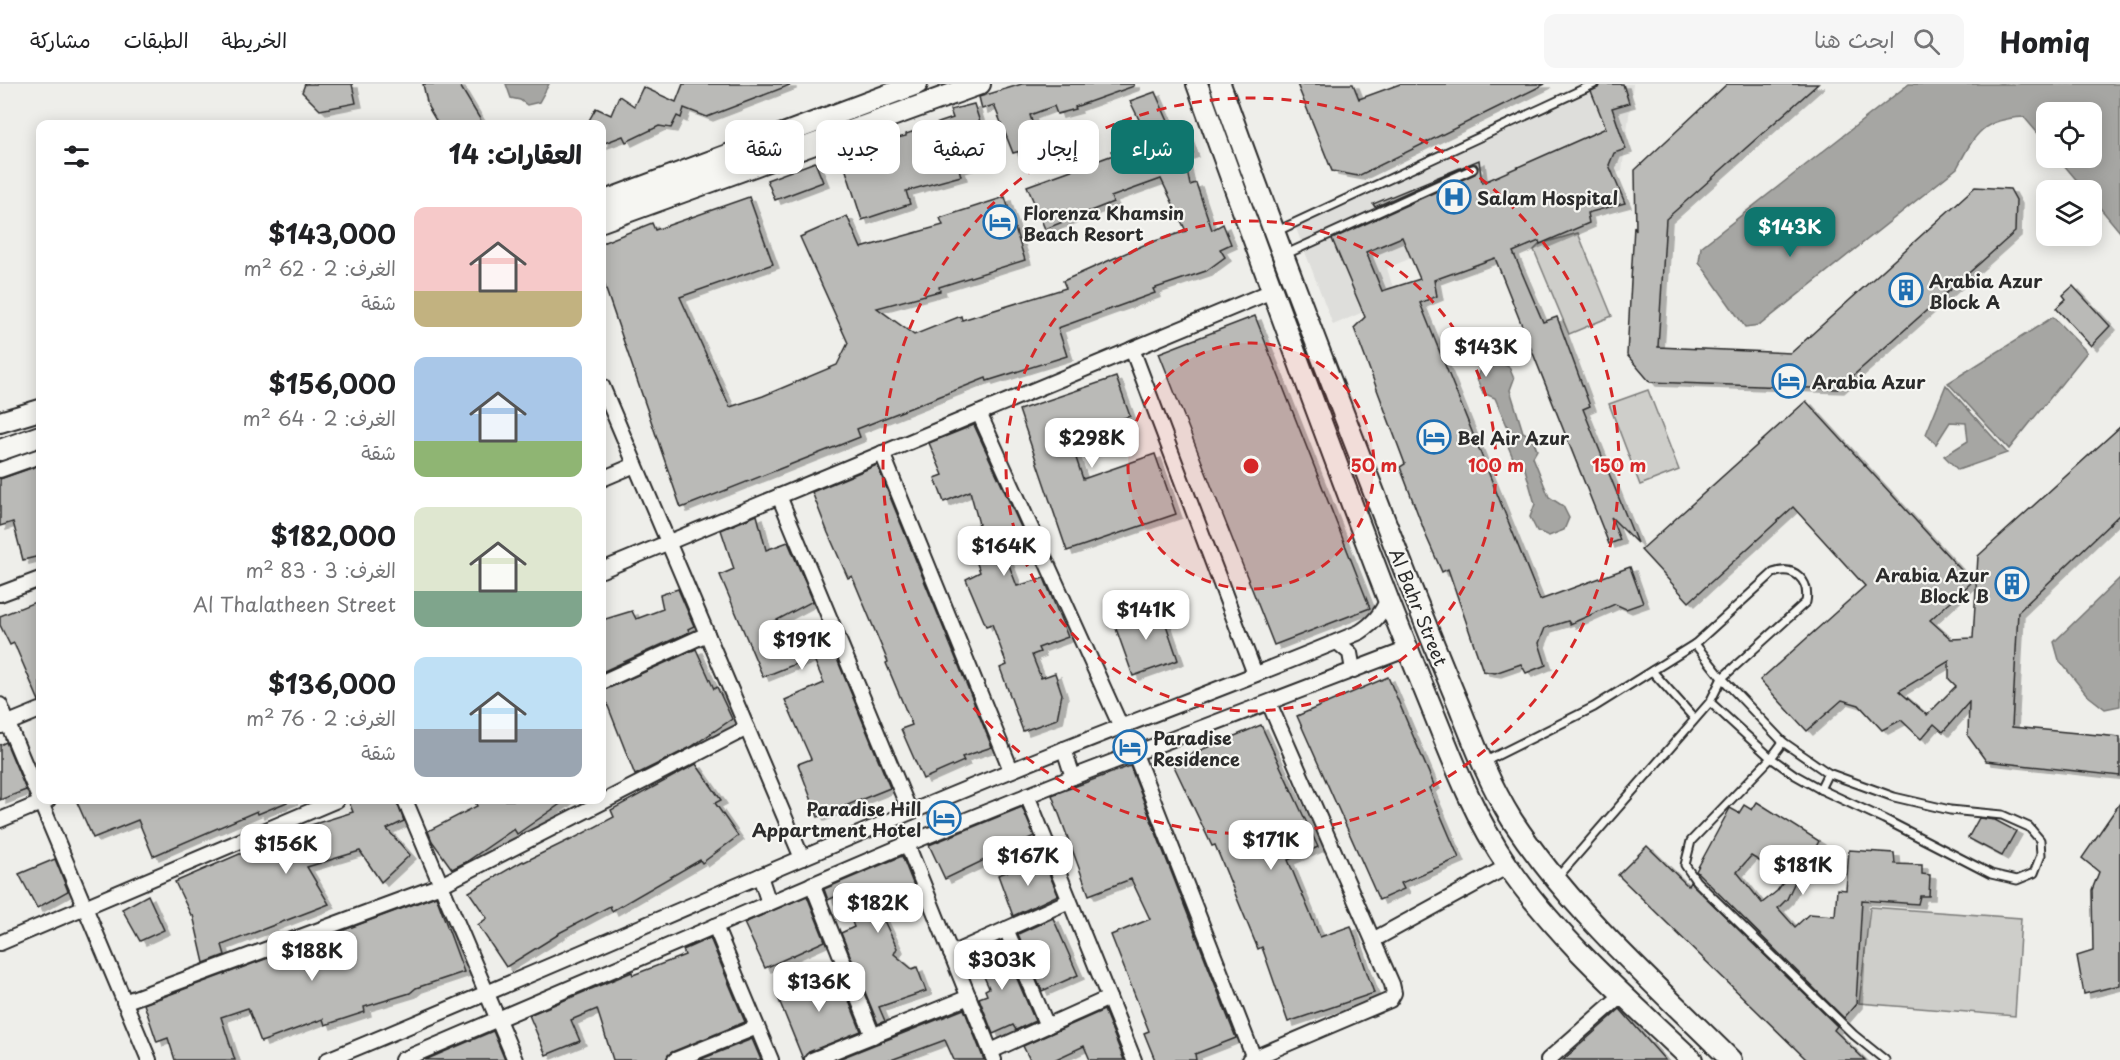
<!DOCTYPE html>
<html lang="ar">
<meta charset="utf-8">
<style>
:root{--surface:#fff;--page:#f6f6f6;--text:#202124;--muted:#757577;--line:#e0e0e0;--accent:#0f766e}
body{margin:0;font-family:"Playpen Sans","Playpen Sans Arabic",sans-serif;background:var(--page);color:var(--text);direction:rtl;height:100vh;display:flex;flex-direction:column;font-size:22px;white-space:nowrap}
*{box-sizing:border-box;margin:0}
p{font-size:20px;color:var(--muted)}
.icon{flex:none;width:33px;height:33px;fill:none;stroke:currentColor;stroke-width:2;stroke-linecap:round;stroke-linejoin:round}
.map{position:relative;flex:1;overflow:hidden;direction:ltr}
.sheet{position:absolute;left:36px;top:36px;width:570px;height:684px;display:flex;flex-direction:column;background:var(--surface);border-radius:12px;box-shadow:0 3px 15px #0003;direction:rtl}
.sheet>*{flex:none}
.banner{position:absolute;left:624px;top:36px;width:570px;height:54px;direction:rtl;display:flex;gap:12px}
.tools{position:absolute;left:2036px;top:18px;display:grid;gap:12px}
.tools a{display:grid;place-items:center;width:66px;height:66px;border-radius:12px;background:var(--surface);box-shadow:0 3px 15px #0003;font-size:30px}
.price{position:absolute;translate:-50% -51px;padding:0 14px;border-radius:12px;background:#fff;color:#222;font-size:20px;line-height:39px;filter:drop-shadow(0 2px 3px #0008)}
.price::after{content:'';position:absolute;left:50%;top:36px;width:18px;height:14px;margin-left:-9px;background:inherit;clip-path:polygon(0 0,100% 0,50% 100%)}
.price.current{background:var(--accent);color:#fff}
ul{padding:0;list-style:none}
li{display:flex;align-items:center;gap:18px;height:150px;padding:0 24px}
li span{display:grid;place-items:center;flex:none;width:168px;height:120px;border-radius:12px;color:#555}
li>.icon{margin-inline-start:auto}
span .icon{width:72px;height:72px;fill:#fffc;stroke-width:1}
li b{font-size:26px}
h2{display:flex;justify-content:space-between;align-items:center;height:72px;padding:0 24px;font-size:26px}
.tag{padding:0 21px;border-radius:12px;background:var(--surface);box-shadow:0 3px 15px #0003;font-size:21px;line-height:54px}
.tag.current{background:var(--accent);color:#fff}
header{display:flex;align-items:center;gap:36px;box-sizing:border-box;height:84px;padding:0 30px;background:var(--surface);border-bottom:2px solid var(--line)}
header strong{font-size:28px}
nav{display:flex;gap:33px;margin-inline-start:auto;font-size:21px}
.search{width:420px;height:54px;background:var(--page);display:flex;align-items:center;gap:15px;box-sizing:border-box;padding:0 21px;border-radius:12px;color:var(--muted);font-size:22px}
.map>svg:first-child{display:block}
.built{fill:#dededb}
.green{fill:#cececa;stroke:#7c7c7a;stroke-width:1.5}
.water{fill:#a6a6a3;stroke:#757573;stroke-width:1.5}
.building{fill:#babab7;stroke:#2b2b2b;stroke-width:1.5;fill-rule:evenodd;filter:url(#shadow)}
.lines{fill:none;stroke-linecap:round;stroke-linejoin:round}
.lane-casing{stroke:#2b2b2b;stroke-width:11}
.street-casing{stroke:#2b2b2b;stroke-width:18}
.secondary-casing{stroke:#2b2b2b;stroke-width:24}
.lane{stroke:#f6f6f2;stroke-width:7}
.street{stroke:#f6f6f2;stroke-width:14}
.secondary{stroke:#f6f6f2;stroke-width:20}
.ring{fill:none;stroke:#d62828;stroke-width:3;stroke-dasharray:10 8}
.labels{text-anchor:middle;dominant-baseline:central;stroke-width:4.5;stroke-linejoin:round;paint-order:stroke}
.poi-label{font-size:18px;font-weight:bold;fill:#2b2b2b;stroke:#f6f6f2;text-anchor:start}
.street-label{font-size:18px;fill:#2b2b2b;stroke:#f6f6f2}
.centre{fill:#d62828;stroke:#f6f6f2;stroke-width:3}
.ring-label{font-size:18px;text-anchor:middle;font-weight:bold;fill:#d62828;stroke:#f6f6f2;stroke-width:4.5;stroke-linejoin:round;paint-order:stroke}
</style>
<header>
<strong>Homiq</strong>
<div class="search"><svg class="icon" aria-label="search" viewBox="0 0 24 24"><circle cx="10" cy="10" r="6"/><path d="M15 15l6 6"/></svg>ابحث هنا</div>
<nav><a>الخريطة</a><a>الطبقات</a><a>مشاركة</a></nav>
</header>
<div class="map">
<svg width="2120" height="976" viewBox="0 0 2120 976">
<defs>
<filter id="shadow"><feDropShadow dx="6" dy="4" stdDeviation="0" flood-color="#0004"/></filter>
</defs>
<rect width="100%" height="100%" fill="#eeeeea"/>
<filter id="ink" filterUnits="userSpaceOnUse"><feTurbulence type="fractalNoise" baseFrequency=".0167" numOctaves="2"/><feDisplacementMap in="SourceGraphic" scale="12" xChannelSelector="R" yChannelSelector="G"/><feConvolveMatrix kernelMatrix="1 2 1 2 8 2 1 2 1" color-interpolation-filters="sRGB"/></filter>
<g filter="url(#ink)">
<polygon class="built" points="1581,0 1633,0 1622,87 1387,184 1396,214 1333,241 1294,139"/>
<g class="green">
<polygon points="1578,149 1612,232 1569,250 1534,166 1540,160"/>
<polygon points="1648,306 1679,386 1640,401 1609,320"/>
<polygon points="1870,823 2021,834 2015,932 1859,919"/>
</g>
<g class="water">
<polygon points="506,0 549,0 539,18 527,21 520,16 511,14"/>
<path d="M 1909,0 L 2120,0 L 2120,148 L 2091,113 L 2091,106 L 2085,106 L 2058,74 L 2091,74 L 2091,28 L 2046,28 L 2046,59 L 2024,33 C 1982,35 1975,50 1957,84 L 1760,241 L 1745,243 L 1699,178 L 1701,163 Z"/>
<polygon points="2053,233 2087,268 2009,365 1948,299"/>
<polygon points="1497,277 1509,283 1514,295 1510,306 1523,348 1532,353 1537,366 1533,373 1549,413 1563,422 1569,434 1564,446 1549,452 1537,447 1530,433 1535,420 1523,378 1514,376 1508,362 1512,353 1495,314 1483,309 1477,295 1482,283"/>
<polygon points="1946,301 2007,369 1958,386 1944,372 1968,357 1966,339 1950,338 1936,360 1926,350"/>
<polygon points="1114,344 1121,355 1112,364 1093,369 1089,364 1085,351 1094,354 1100,347"/>
<polygon points="2120,494 2120,622 2105,625 2087,611 2059,576 2054,558"/>
</g>
<g class="building">
<polygon points="305,0 352,0 356,19 320,26 302,8"/>
<polygon points="423,0 459,0 483,40 438,40 428,23"/>
<polygon points="683,0 790,0 790,1 707,33 684,24 681,34 677,32 671,44 659,42 626,58 623,52 602,60 602,40 587,40 596,24 611,31 619,12 634,22 643,3 676,18"/>
<polygon points="1022,0 1134,0 1134,2 1075,23 1076,25 1057,30 1054,22 1030,31 1039,62 1013,69 994,21 982,25 979,13"/>
<polygon points="1297,0 1353,0 1359,15 1400,0 1545,0 1358,92 1332,87"/>
<path d="M 1600,0 L 1623,0 L 1629,19 L 1612,24 L 1626,65 L 1614,69 L 1609,81 L 1625,119 L 1587,129 L 1589,139 L 1540,160 L 1539,157 L 1513,168 L 1543,238 L 1557,233 L 1590,322 L 1583,325 L 1637,459 L 1611,433 L 1620,456 L 1609,460 L 1495,174 L 1434,196 L 1437,212 L 1420,219 L 1540,516 L 1630,483 L 1643,519 L 1626,525 L 1615,520 L 1570,540 L 1568,537 L 1545,544 L 1539,559 L 1546,581 L 1526,589 L 1521,580 L 1495,589 L 1483,587 L 1448,485 L 1442,488 L 1427,454 L 1400,383 L 1405,380 L 1354,244 L 1365,233 L 1332,155 L 1475,90 L 1478,83 L 1476,80 L 1471,80 L 1375,123 L 1373,120 L 1479,76 L 1482,99 L 1606,44 L 1591,7 L 1598,4 ZM 1402,153 L 1420,195 L 1382,207 L 1366,168 Z"/>
<polygon points="1727,0 1818,0 1666,135 1658,263 1791,269 1975,103 2010,105 2016,116 2015,148 1838,305 1650,298 1627,271 1634,142 1636,147 1635,86"/>
<polygon points="1155,8 1176,55 1187,52 1193,69 1184,72 1190,101 1196,99 1212,146 1223,140 1231,160 1220,165 1225,173 1206,187 1153,205 1155,209 1058,244 1067,272 987,297 986,294 857,345 860,353 681,424 602,194 602,159 652,139 655,146 749,113 773,180 680,213 730,323 763,312 837,281 848,259 800,153 847,132 861,164 943,141 940,134 1005,113 1025,176 939,203 940,207 877,224 914,251 961,232 962,236 1066,204 1063,197 1146,160 1186,147 1161,95 1111,113 1113,118 1045,145 1027,102 1113,71 1111,67 1148,54 1130,17"/>
<polygon points="974,20 992,75 959,85 961,92 906,107 910,120 862,136 840,68 906,52 906,50 953,34 950,26"/>
<polygon points="815,78 823,98 775,116 767,96"/>
<polygon points="2073,202 2110,242 2091,262 2056,224 2066,215 2063,211"/>
<polygon points="1255,232 1370,524 1274,561 1159,269"/>
<polygon points="1116,293 1130,332 1069,353 1083,395 1155,370 1176,430 1067,467 1019,326"/>
<path d="M 1806,317 L 1972,498 L 1930,536 L 1951,555 L 1973,554 L 1978,472 L 2120,343 L 2120,430 L 2018,528 L 2012,643 L 2120,653 L 2120,692 L 1986,677 L 1968,652 L 1969,618 L 1943,648 L 1934,640 L 1921,655 L 1901,636 L 1882,646 L 1859,621 L 1842,616 L 1807,647 L 1760,596 L 1865,502 L 1793,423 L 1689,518 L 1641,466 ZM 1949,577 L 1949,595 L 1956,602 L 1927,631 L 1899,607 Z"/>
<polygon points="974,341 1031,465 1007,476 1017,502 1044,494 1068,553 1038,564 1040,568 1032,571 1041,594 1055,589 1062,610 1057,635 1023,647 1000,584 1007,581 992,540 986,542 966,495 980,488 972,465 974,463 969,445 979,440 970,407 944,418 935,394 943,391 929,359"/>
<polygon points="40,381 40,472 23,476 13,438 0,442 0,395"/>
<polygon points="877,381 992,663 962,673 964,677 923,695 901,645 912,641 886,579 888,578 852,492 848,494 828,449 812,408"/>
<polygon points="757,431 766,466 788,458 813,517 775,537 786,565 826,548 890,704 818,733 798,680 811,675 785,616 824,599 813,573 763,593 720,491 734,485 721,446"/>
<polygon points="678,505 694,542 688,545 689,548 602,588 602,536 632,527 636,535 663,525 660,511"/>
<polygon points="40,516 40,617 39,617 14,559 10,561 0,541 0,532"/>
<polygon points="1160,523 1178,576 1133,592 1114,539"/>
<polygon points="696,565 714,605 717,603 732,635 691,663 635,691 602,607"/>
<polygon points="1388,593 1434,701 1429,704 1459,774 1401,799 1404,805 1379,816 1297,632"/>
<polygon points="1261,641 1318,763 1288,776 1320,853 1351,842 1374,909 1288,938 1262,863 1258,865 1215,761 1212,762 1172,678"/>
<polygon points="6,658 26,706 0,716 0,661"/>
<polygon points="696,680 721,716 715,719 738,752 702,779 700,776 612,827 610,822 559,849 559,850 506,883 478,841 487,834 469,808 523,777 524,778 569,756 569,757 614,733 611,726"/>
<polygon points="1130,682 1236,954 1195,970 1196,976 1155,976 1144,949 1149,947 1111,851 1150,835 1131,795 1089,811 1052,711"/>
<polygon points="76,716 292,716 258,730 257,727 153,772 138,736 93,754"/>
<polygon points="348,716 396,716 404,737 387,745 410,771 381,798 360,767 307,783 329,820 222,861 225,871 204,879 193,831 191,831 175,798 258,762 259,764 308,742 353,728"/>
<polygon points="474,716 566,716 517,750 514,745 466,778 452,785 432,757 428,747 477,722"/>
<path d="M 1757,718 L 1819,757 L 1800,793 L 1798,791 L 1787,815 L 1778,824 L 1795,843 L 1809,830 L 1835,832 L 1837,805 L 1846,806 L 1849,766 L 1894,769 L 1895,780 L 1922,781 L 1922,790 L 1930,791 L 1929,812 L 1920,812 L 1918,820 L 1862,816 L 1856,920 L 1844,934 L 1696,787 L 1729,726 L 1730,724 L 1739,729 L 1744,721 L 1752,726 ZM 1751,772 L 1787,793 L 1777,807 L 1762,819 L 1737,788 Z"/>
<polygon points="2120,719 2120,901 2084,910 2077,872 2093,867 2092,806 2099,788 2082,774"/>
<polygon points="1022,723 1034,752 945,795 929,761"/>
<polygon points="1979,734 1995,736 2016,747 2002,772 1968,754"/>
<polygon points="1647,762 1688,802 1690,798 1837,942 1834,946 1865,976 1807,976 1618,791"/>
<polygon points="902,772 916,807 878,824 897,864 894,870 912,885 917,883 926,907 879,923 885,937 878,940 841,849 854,843 841,810 828,816 824,805"/>
<polygon points="55,775 68,807 37,824 19,790"/>
<polygon points="1043,775 1058,811 1013,832 998,791"/>
<polygon points="148,811 164,846 140,857 122,825"/>
<polygon points="436,812 464,888 416,904 410,909 364,923 365,928 325,941 323,935 261,958 248,924 221,933 235,976 175,976 168,954 157,958 144,920"/>
<polygon points="807,812 825,857 765,884 744,839"/>
<polygon points="1053,834 1078,891 1042,907 1018,850"/>
<polygon points="710,854 745,938 672,968 668,971 666,976 613,976 597,925 571,936 580,957 546,971 529,931 632,888 633,891 685,871 683,866"/>
<polygon points="1001,857 1035,937 1016,946 1013,941 993,950 979,914 987,911 985,906 989,904 974,870"/>
<polygon points="837,887 861,947 809,968 803,975 777,911"/>
<polygon points="964,925 984,976 954,976 945,956 891,976 836,976"/>
<polygon points="1620,925 1665,976 1563,976"/>
<polygon points="1104,926 1124,976 1090,976 1084,962 1054,976 1030,976 1023,962"/>
<polygon points="493,947 505,976 425,976"/>
<polygon points="752,955 761,976 699,976"/>
</g>
<g class="lines">
<defs>
<g id="lane">
<polyline points="1275,148 1594,0"/>
<polyline points="1284,171 1473,85"/>
<polyline points="1695,560 1722,594 1783,658 1828,689 1894,713 1950,726 2002,731 2029,743 2040,756 2041,771 2034,789 2017,796 1991,790 1884,735 1820,705 1795,691 1771,674 1710,618"/>
<polyline points="1652,587 1694,634"/>
<polyline points="1783,658 1771,674 1691,757 1685,781 1696,797 1854,951 1885,976"/>
<path d="M 1484,678 L 1594,623 L 1695,560 L 1773,489 C 1794,481 1810,496 1806,518 L 1722,594 L 1710,618 L 1557,794"/>
<polyline points="1820,705 1828,689"/>
</g>
<g id="street">
<polyline points="1132,265 1255,590"/>
<polyline points="602,302 802,774"/>
<polyline points="979,329 1121,643"/>
<polyline points="882,369 1011,686"/>
<polyline points="0,386 40,372"/>
<polyline points="602,395 635,381"/>
<polyline points="779,412 910,728"/>
<polyline points="602,486 1272,207"/>
<polyline points="0,510 40,495"/>
<polyline points="1337,558 1350,569 1353,586"/>
<polyline points="602,598 707,550"/>
<polyline points="0,621 149,976"/>
<polyline points="1,642 40,626"/>
<polyline points="1064,665 1073,693"/>
<polyline points="1135,670 1254,974"/>
<polyline points="1027,711 1134,976"/>
<polyline points="405,716 515,976"/>
<polyline points="0,736 48,716"/>
<polyline points="907,760 994,976"/>
<polyline points="760,792 769,819"/>
<polyline points="812,800 873,952"/>
<polyline points="715,842 771,976"/>
<polyline points="1006,845 1047,942"/>
<polyline points="1373,856 1508,782"/>
<polyline points="0,859 337,716"/>
<polyline points="951,870 1069,817"/>
<polyline points="124,918 441,801 747,644"/>
<polyline points="991,967 1109,914"/>
<path d="M 327,976 C 556,882 781,780 1010,687 C 1126,639 1244,597 1360,548 C 1374,539 1381,530 1388,515"/>
<polyline points="402,976 907,760 1073,693 1408,565"/>
<polyline points="675,976 757,943"/>
<polyline points="812,976 969,913"/>
<polyline points="1249,976 1390,916 1394,909 1392,900 1269,619"/>
<polyline points="1548,976 1623,910"/>
</g>
<g id="secondary">
<path d="M 1197,0 C 1257,166 1318,332 1381,497 C 1399,544 1418,590 1437,637 C 1457,687 1477,737 1508,782 C 1558,855 1628,915 1692,976"/>
<path d="M 1220,0 C 1277,159 1338,316 1399,473 C 1419,524 1439,574 1460,624 C 1475,662 1490,701 1512,736 C 1574,830 1652,897 1731,976"/>
<polyline points="602,118 917,0"/>
<polyline points="602,137 980,0"/>
<polyline points="0,338 40,326"/>
<polyline points="0,366 40,352"/>
</g>
</defs>
<use href="#lane" class="lane-casing"/>
<use href="#street" class="street-casing"/>
<use href="#secondary" class="secondary-casing"/>
<use href="#lane" class="lane"/>
<use href="#street" class="street"/>
<use href="#secondary" class="secondary"/>
</g>
</g>
<circle cx="1251" cy="382" r="123" fill="#d62828" fill-opacity=".12"/>
<g class="ring">
<circle cx="1251" cy="382" r="123"/>
<circle cx="1251" cy="382" r="245"/>
<circle cx="1251" cy="382" r="368"/>
</g>
<defs>
<symbol id="hospital-ring" viewBox="-11 -11 22 22"><circle r="9.5" fill="#f6f6f2" stroke="#1f6fb2" stroke-width="1.5"/><path d="M-5-5h3v3.5h4V-5h3V5h-3V1.5h-4V5h-3Z" fill="#1f6fb2"/></symbol>
<symbol id="hotel-ring" viewBox="-11 -11 22 22"><circle r="9.5" fill="#f6f6f2" stroke="#1f6fb2" stroke-width="1.5"/><path d="M-6-4.5h1.5V1H6V5H4.5V3h-9V5H-6ZM-4 0a1.8 1.8 0 1 1 3.6 0ZM.5 0V-2.5h3Q6-2.5 6 0Z" fill="#1f6fb2"/></symbol>
<symbol id="building-ring" viewBox="-11 -11 22 22"><circle r="9.5" fill="#f6f6f2" stroke="#1f6fb2" stroke-width="1.5"/><path d="M-4-6H4V6H1V3H-1V6H-4ZM-2.5-4.3h1.7v1.8h-1.7ZM.8-4.3h1.7v1.8H.8ZM-2.5-1h1.7V.8h-1.7ZM.8-1h1.7V.8H.8Z" fill="#1f6fb2"/></symbol>
</defs>
<g fill-rule="evenodd">
<use href="#hospital-ring" x="1435" y="94" width="38" height="38"/>
<use href="#hotel-ring" x="981" y="119" width="38" height="38"/>
<use href="#building-ring" x="1887" y="187" width="38" height="38"/>
<use href="#hotel-ring" x="1770" y="278" width="38" height="38"/>
<use href="#hotel-ring" x="1415" y="334" width="38" height="38"/>
<use href="#building-ring" x="1993" y="481" width="38" height="38"/>
<use href="#hotel-ring" x="1111" y="644" width="38" height="38"/>
<use href="#hotel-ring" x="925" y="715" width="38" height="38"/>
</g>
<g class="labels">
<g class="poi-label">
<text x="1477" y="113">Salam Hospital</text>
<text x="1023" y="128">Florenza Khamsin<tspan x="1023" dy="21">Beach Resort</tspan></text>
<text x="1929" y="196">Arabia Azur<tspan x="1929" dy="21">Block A</tspan></text>
<text x="1812" y="297">Arabia Azur</text>
<text x="1457" y="353">Bel Air Azur</text>
<text x="1989" y="490" text-anchor="end">Arabia Azur<tspan x="1989" dy="21">Block B</tspan></text>
<text x="1153" y="653">Paradise<tspan x="1153" dy="21">Residence</tspan></text>
<text x="921" y="724" text-anchor="end">Paradise Hill<tspan x="921" dy="21">Appartment Hotel</tspan></text>
</g>
<g class="street-label">
<text transform="translate(1419 523) rotate(68)">Al Bahr Street</text>
</g>
</g>
<circle cx="1251" cy="382" r="9" class="centre"/>
<g class="ring-label">
<text x="1374" y="388">50 m</text>
<text x="1496" y="388">100 m</text>
<text x="1619" y="388">150 m</text>
</g>
</svg>
<div class="tools">
<a><svg class="icon" aria-label="locate" viewBox="0 0 24 24"><circle cx="12" cy="12" r="6"/><path d="M12 2v4M12 18v4M2 12h4M18 12h4"/></svg></a>
<a><svg class="icon" aria-label="layers" viewBox="0 0 24 24"><path d="M12 4l9 5-9 5-9-5zM3 14l9 5 9-5"/></svg></a>
</div>
<b class="price current" style="left:1790px;top:174px">$143K</b>
<b class="price" style="left:1486px;top:294px">$143K</b>
<b class="price" style="left:1092px;top:385px">$298K</b>
<b class="price" style="left:1004px;top:493px">$164K</b>
<b class="price" style="left:1146px;top:557px">$141K</b>
<b class="price" style="left:802px;top:587px">$191K</b>
<b class="price" style="left:1271px;top:787px">$171K</b>
<b class="price" style="left:286px;top:791px">$156K</b>
<b class="price" style="left:1028px;top:803px">$167K</b>
<b class="price" style="left:1803px;top:812px">$181K</b>
<b class="price" style="left:878px;top:850px">$182K</b>
<b class="price" style="left:312px;top:898px">$188K</b>
<b class="price" style="left:1002px;top:907px">$303K</b>
<b class="price" style="left:819px;top:929px">$136K</b>
<div class="banner">
<a class="tag current">شراء</a>
<a class="tag">إيجار</a>
<a class="tag">تصفية</a>
<a class="tag">جديد</a>
<a class="tag">شقة</a>
</div>
<section class="sheet">
<h2>العقارات: 14<svg class="icon" aria-label="filters" viewBox="0 0 24 24"><path d="M4 7h16M4 17h16"/><circle cx="9" cy="7" r="2"/><circle cx="15" cy="17" r="2"/></svg></h2>
<ul>
<li><span style="background:linear-gradient(#f6c9c9 70%,#c2b280 0)"><svg class="icon" aria-label="home" viewBox="0 0 24 24"><path d="M3 11l9-7 9 7M6 9v11h12V9"/></svg></span><div><b>$143,000</b><p>الغرف: 2 · 62 m²</p><p>شقة</p></div></li>
<li><span style="background:linear-gradient(#a9c7e8 70%,#8fb573 0)"><svg class="icon" aria-label="home" viewBox="0 0 24 24"><path d="M3 11l9-7 9 7M6 9v11h12V9"/></svg></span><div><b>$156,000</b><p>الغرف: 2 · 64 m²</p><p>شقة</p></div></li>
<li><span style="background:linear-gradient(#dfe7d0 70%,#7fa58c 0)"><svg class="icon" aria-label="home" viewBox="0 0 24 24"><path d="M3 11l9-7 9 7M6 9v11h12V9"/></svg></span><div><b>$182,000</b><p>الغرف: 3 · 83 m²</p><p>Al Thalatheen Street</p></div></li>
<li><span style="background:linear-gradient(#bfe0f5 60%,#9aa5b1 0)"><svg class="icon" aria-label="home" viewBox="0 0 24 24"><path d="M3 11l9-7 9 7M6 9v11h12V9"/></svg></span><div><b>$136,000</b><p>الغرف: 2 · 76 m²</p><p>شقة</p></div></li>
</ul>
</section>
</div>
